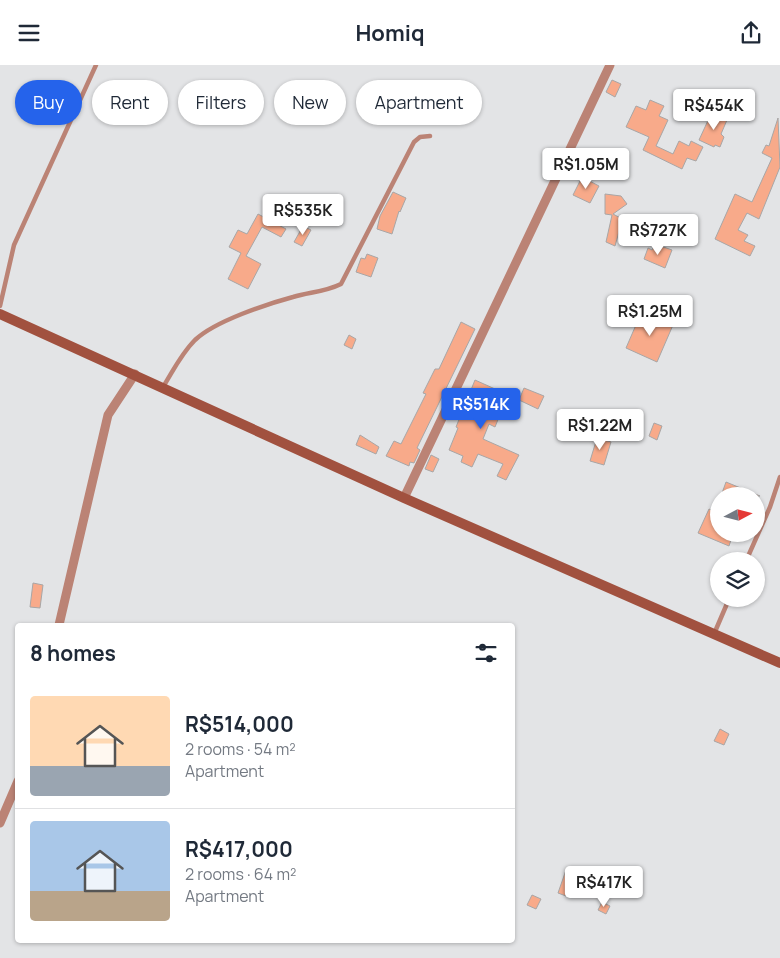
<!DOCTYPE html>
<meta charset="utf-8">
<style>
:root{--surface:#fff;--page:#f6f6f7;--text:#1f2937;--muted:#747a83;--line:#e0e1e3;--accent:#2563eb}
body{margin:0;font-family:Manrope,sans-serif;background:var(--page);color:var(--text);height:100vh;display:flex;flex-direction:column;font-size:19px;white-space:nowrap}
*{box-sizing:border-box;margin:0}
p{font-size:16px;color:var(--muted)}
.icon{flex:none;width:28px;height:28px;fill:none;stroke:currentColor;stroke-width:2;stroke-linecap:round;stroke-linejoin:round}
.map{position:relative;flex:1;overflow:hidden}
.details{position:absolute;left:15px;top:558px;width:500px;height:320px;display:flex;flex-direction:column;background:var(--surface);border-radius:5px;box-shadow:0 1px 4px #0004}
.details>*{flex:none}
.banner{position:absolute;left:15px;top:15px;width:500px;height:45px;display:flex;gap:10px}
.needle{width:32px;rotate:83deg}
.buttons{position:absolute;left:710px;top:422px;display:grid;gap:10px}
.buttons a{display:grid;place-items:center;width:55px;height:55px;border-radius:50%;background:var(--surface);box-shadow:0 1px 4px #0004;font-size:25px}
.price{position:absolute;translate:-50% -42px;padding:0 11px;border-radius:5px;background:#fff;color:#222;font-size:16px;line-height:32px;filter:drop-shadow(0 1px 2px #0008)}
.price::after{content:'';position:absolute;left:50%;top:30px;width:15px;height:11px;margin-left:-8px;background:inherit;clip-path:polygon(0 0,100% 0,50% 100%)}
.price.current{background:var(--accent);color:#fff}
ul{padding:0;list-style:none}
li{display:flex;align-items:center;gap:15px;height:125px;padding:0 15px}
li+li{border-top:1px solid var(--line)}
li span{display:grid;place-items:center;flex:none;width:140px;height:100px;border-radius:5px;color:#555}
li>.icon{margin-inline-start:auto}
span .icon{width:60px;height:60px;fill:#fffc;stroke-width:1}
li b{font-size:21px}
h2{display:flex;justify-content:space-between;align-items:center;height:60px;padding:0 15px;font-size:21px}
.tag{padding:0 18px;border-radius:22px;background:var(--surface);box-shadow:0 1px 4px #0004;font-size:18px;line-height:45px}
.tag.current{background:var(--accent);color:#fff}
header{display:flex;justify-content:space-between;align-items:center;height:65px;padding:0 15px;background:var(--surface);font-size:22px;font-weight:700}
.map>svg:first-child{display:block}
.building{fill:#f8aa8a;stroke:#a8a6a6}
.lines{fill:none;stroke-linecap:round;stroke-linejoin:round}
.lane{stroke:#bb8375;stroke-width:4.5}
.street{stroke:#bb8375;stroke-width:9}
.secondary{stroke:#a1513f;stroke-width:10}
</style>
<header><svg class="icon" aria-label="menu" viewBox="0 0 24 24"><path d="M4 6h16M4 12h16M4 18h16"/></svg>Homiq<svg class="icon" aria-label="share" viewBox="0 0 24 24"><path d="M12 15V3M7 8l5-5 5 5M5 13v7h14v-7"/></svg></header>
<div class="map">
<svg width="780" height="893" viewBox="0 0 780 893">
<rect width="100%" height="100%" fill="#e3e4e6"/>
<g class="building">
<polygon points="612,15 621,19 615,32 606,27"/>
<polygon points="650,35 664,41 659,51 668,55 656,81 673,89 679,76 689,81 691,76 703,82 696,96 687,93 682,104 643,85 649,72 626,62 636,41 646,45"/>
<polygon points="711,49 727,55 721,69 724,72 720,82 715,80 714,82 699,75"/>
<polygon points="778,53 780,102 759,154 747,148 738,165 748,170 744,176 755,181 750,191 715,174 735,129 752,137 772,93 762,88 766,80 769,81"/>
<polygon points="582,112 599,121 590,138 573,130"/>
<polygon points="393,127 406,133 400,147 399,146 392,169 377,164 380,151"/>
<polygon points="605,129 621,131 627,139 613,149 637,162 631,171 620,163 615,181 606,177 612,150 605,149"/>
<polygon points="258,149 286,164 281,172 262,162 246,191 261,199 248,224 228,214 241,188 229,182 238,165 247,169"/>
<polygon points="303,161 311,165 302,181 294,177"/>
<polygon points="655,179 672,185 665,203 644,194 648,183 652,185"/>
<polygon points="367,189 378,193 371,212 356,207 361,193 365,194"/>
<polygon points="642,246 673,260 657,297 626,283"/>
<polygon points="461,257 475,264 417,383 420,385 414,398 410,397 409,401 386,391 394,376 401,379 426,329 423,328 435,304 439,304"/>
<polygon points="349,270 356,274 352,284 344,280"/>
<polygon points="475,315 504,328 496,345 501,347 495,362 489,359 483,374 519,390 506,415 497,411 503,399 478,389 472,402 461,397 463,391 449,385 458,363 456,362"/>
<polygon points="524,323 544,331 538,344 519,335"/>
<polygon points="654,358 662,361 657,375 649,371"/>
<polygon points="360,370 379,382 376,389 356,380"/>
<polygon points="597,373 611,377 604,400 590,396"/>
<polygon points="431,390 439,394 433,407 425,404"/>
<polygon points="726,417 760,431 721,431"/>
<polygon points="709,444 719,448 719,469 733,469 729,481 698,468"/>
<polygon points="33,518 43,520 40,543 30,542"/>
<polygon points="720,664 729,669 724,680 714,676"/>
<polygon points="566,805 575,809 566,831 558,828"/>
<polygon points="532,830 541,834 536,844 527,840"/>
<polygon points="602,837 610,841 606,849 598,845"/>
</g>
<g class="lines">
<g class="lane">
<polyline points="0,241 14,180 96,0"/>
<path d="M 163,322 C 173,306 181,289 195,275 C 215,256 267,239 293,232 C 310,227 325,227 341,219 L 414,77 L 420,72 L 430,71"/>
<polyline points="746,496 770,442 780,412"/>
<polyline points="714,569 729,534"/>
</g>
<g class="street">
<polyline points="404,433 610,0"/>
<polyline points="59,560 108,350 135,309"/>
<polyline points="0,758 18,716"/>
</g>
<polyline class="secondary" points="0,249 404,433 780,598"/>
</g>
</svg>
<div class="buttons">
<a><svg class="needle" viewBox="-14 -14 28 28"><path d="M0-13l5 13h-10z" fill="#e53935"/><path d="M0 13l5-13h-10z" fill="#747a83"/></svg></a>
<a><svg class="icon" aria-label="layers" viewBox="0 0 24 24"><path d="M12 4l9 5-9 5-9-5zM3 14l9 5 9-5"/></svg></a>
</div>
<b class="price" style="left:714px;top:66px">R$454K</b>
<b class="price" style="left:586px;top:125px">R$1.05M</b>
<b class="price" style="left:303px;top:171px">R$535K</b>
<b class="price" style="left:658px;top:191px">R$727K</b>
<b class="price" style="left:650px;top:272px">R$1.25M</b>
<b class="price current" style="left:481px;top:365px">R$514K</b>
<b class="price" style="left:600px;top:386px">R$1.22M</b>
<b class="price" style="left:604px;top:843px">R$417K</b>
<div class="banner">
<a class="tag current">Buy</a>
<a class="tag">Rent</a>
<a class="tag">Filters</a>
<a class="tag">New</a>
<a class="tag">Apartment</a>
</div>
<section class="details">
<h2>8 homes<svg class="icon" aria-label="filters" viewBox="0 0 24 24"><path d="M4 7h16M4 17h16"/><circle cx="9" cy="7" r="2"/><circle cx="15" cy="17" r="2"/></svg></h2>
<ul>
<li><span style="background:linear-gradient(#ffd9b3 70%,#9aa5b1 0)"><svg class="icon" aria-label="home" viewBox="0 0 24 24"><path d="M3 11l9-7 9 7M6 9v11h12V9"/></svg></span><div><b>R$514,000</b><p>2 rooms · 54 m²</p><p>Apartment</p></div></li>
<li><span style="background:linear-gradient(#a9c7e8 70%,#b9a48a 0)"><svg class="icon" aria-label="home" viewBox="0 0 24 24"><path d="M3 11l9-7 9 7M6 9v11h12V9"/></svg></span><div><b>R$417,000</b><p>2 rooms · 64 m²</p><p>Apartment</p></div></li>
</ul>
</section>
</div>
